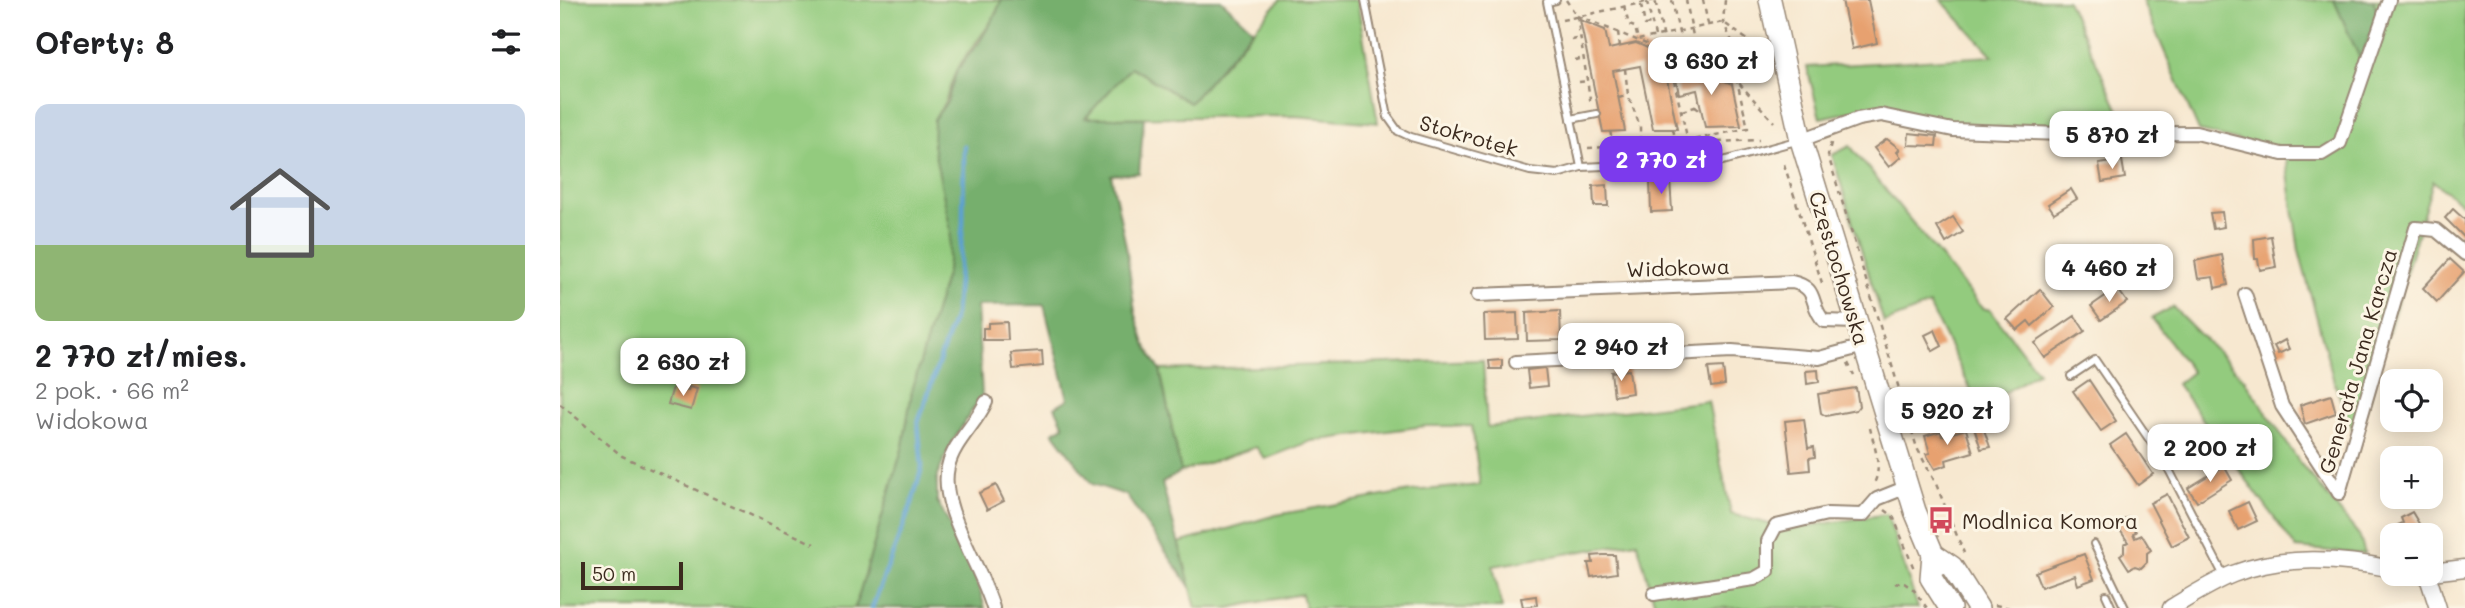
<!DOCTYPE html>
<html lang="pl">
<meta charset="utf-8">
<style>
:root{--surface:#fff;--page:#f6f6f6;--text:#202124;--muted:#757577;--accent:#7c3aed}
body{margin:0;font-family:Mali,sans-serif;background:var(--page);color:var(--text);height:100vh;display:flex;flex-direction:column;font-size:26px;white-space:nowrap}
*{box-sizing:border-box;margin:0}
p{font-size:23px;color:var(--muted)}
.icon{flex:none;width:38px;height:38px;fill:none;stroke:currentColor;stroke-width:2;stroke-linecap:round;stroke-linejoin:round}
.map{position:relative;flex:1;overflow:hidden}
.drawer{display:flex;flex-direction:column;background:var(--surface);width:560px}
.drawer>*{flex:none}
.buttons{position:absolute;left:1820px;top:369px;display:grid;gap:14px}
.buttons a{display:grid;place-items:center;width:63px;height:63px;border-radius:14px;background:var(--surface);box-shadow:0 4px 18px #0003;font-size:35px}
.scale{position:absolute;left:21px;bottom:18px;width:102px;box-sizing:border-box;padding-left:7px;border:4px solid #3b2a1e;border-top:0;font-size:19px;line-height:24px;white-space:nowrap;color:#3b2a1e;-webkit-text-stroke:5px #fcf5e5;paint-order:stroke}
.price{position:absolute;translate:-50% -60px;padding:0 16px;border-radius:14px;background:#fff;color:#222;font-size:23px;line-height:46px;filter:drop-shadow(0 2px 4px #0008)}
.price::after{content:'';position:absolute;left:50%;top:42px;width:21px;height:16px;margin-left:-10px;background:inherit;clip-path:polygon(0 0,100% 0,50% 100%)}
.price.on{background:var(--accent);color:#fff}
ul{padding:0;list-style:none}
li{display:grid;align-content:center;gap:14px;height:371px;padding:0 35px}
li span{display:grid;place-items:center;height:217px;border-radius:14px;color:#555}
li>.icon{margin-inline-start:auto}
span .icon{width:126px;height:126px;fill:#fffc;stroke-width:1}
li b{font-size:30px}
h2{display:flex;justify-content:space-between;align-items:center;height:84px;padding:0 35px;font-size:30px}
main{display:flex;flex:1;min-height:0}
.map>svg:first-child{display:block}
.green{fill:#93cb7e;stroke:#677a4e;stroke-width:2}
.forest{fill:#76af6d;stroke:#586c46;stroke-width:2}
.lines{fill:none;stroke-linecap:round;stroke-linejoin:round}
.stream{stroke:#5ca0d1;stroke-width:4.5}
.building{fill:#e7a16f}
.service-casing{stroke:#998977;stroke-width:10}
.minor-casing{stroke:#998977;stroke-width:16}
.tertiary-casing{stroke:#998977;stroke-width:19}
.primary-casing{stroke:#998977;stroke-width:24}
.path{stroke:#998977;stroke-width:2.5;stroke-dasharray:5 5;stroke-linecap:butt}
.service{stroke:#fff;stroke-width:6}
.minor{stroke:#fff;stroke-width:12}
.tertiary{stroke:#fff;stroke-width:16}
.primary{stroke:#fff;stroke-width:21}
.labels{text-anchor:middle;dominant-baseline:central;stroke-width:6;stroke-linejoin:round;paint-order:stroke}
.street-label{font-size:21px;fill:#3b2a1e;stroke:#fcf5e5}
.poi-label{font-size:21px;fill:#3b2a1e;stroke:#fcf5e5;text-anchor:start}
</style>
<main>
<section class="drawer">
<h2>Oferty: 8<svg class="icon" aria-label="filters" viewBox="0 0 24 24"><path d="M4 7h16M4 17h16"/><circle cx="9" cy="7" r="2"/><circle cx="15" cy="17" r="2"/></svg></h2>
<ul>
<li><span style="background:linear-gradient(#c9d6e8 65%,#8fb573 0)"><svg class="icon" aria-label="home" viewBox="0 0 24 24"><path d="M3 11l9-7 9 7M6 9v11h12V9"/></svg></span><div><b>2 770 zł/mies.</b><p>2 pok. · 66 m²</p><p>Widokowa</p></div></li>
</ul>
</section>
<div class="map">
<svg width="1905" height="608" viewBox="0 0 1905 608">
<rect width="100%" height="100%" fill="#fcf5e5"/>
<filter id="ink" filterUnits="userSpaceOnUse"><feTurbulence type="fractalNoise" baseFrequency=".0143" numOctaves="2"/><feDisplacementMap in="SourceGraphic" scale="14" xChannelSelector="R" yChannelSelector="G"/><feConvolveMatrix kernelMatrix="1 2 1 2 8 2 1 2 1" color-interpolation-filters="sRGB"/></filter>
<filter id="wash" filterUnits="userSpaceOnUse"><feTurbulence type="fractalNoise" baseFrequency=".00686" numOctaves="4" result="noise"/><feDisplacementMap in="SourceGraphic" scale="28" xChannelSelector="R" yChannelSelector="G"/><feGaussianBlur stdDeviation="1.57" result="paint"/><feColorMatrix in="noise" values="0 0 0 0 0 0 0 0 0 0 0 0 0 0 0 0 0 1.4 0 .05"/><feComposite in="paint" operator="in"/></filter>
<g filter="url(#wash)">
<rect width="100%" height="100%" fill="#f7e8d0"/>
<g class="green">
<path d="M 0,0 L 441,0 C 432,28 411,45 397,70 C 387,89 390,98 374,119 L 391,232 L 387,271 L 352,391 L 343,446 L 295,608 L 0,608 Z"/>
<polygon points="720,0 797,0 818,123 734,116 525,118 571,67 630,103"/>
<polygon points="1381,0 1507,0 1568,130 1428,127 1376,119 1333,108 1300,110 1260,118 1247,67 1433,56"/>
<polygon points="1582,0 1774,0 1800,58 1819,15 1813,0 1905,0 1905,206 1873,181 1797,441 1774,382 1739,251 1725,152 1639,131"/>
<polygon points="1290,146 1422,308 1430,310 1478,372 1420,408 1369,305 1324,323 1272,155"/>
<polygon points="1613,307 1684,379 1740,463 1799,535 1805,554 1736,548 1617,384 1632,372 1592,318"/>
<polygon points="923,360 927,427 1148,401 1171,514 1228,529 1327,514 1358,608 1096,608 1077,542 933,566 942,608 745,608 742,594 668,608 636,608 619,543 716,515 851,491 920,485 912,426 866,426 751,441 705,459 696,447 621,472 600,370"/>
</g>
<g class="forest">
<polygon points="441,0 661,0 693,29 630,103 571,67 525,118 584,118 579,173 551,175 566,246 575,312 585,344 600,370 621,472 602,483 631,588 566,495 532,484 493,432 504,426 495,407 508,399 484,305 417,306 422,395 392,442 377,476 377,501 412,566 425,608 295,608 343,446 352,391 387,271 391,232 373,145 374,119 387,102 397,70 420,41 436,14"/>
<polygon points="1774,0 1813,0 1819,15 1800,59"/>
</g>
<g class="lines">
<polyline class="stream" points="312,608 352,503 362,467 358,423 395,315 403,223 404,146"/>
</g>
<g id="blocks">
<g class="building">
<polygon points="1282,0 1308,0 1317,43 1292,49"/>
<polygon points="1020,20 1045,30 1049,49 1076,43 1102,54 1117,129 1093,129 1080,66 1053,71 1065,131 1043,132"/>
<polygon points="1133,67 1172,84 1181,126 1145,127 1137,90 1119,94 1116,79 1114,72"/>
<polygon points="1349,133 1377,136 1376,146 1348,145"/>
<polygon points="1327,139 1340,149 1337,152 1341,157 1329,167 1314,148"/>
<polygon points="1562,160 1565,178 1542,182 1539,164"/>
<polygon points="1110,179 1112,211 1091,212 1090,181"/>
<polygon points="1047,185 1048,206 1034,206 1033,186"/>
<polygon points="1511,189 1517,199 1494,213 1488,204"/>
<polygon points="1893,209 1905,220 1905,238 1885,218"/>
<polygon points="1662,212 1664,227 1653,229 1650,213"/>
<polygon points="1393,217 1403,232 1386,243 1377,227"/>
<polygon points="1711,236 1716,267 1700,270 1698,259 1695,259 1694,239"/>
<polygon points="1662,255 1668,285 1655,288 1653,277 1638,279 1635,261"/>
<polygon points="1890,259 1904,272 1877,302 1863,288"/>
<polygon points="1557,288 1567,302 1541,320 1531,306"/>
<polygon points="1480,289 1494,307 1472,326 1468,321 1457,330 1447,319"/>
<polygon points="1000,311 1001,340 967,341 966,313"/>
<polygon points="957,313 958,339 925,340 924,314"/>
<polygon points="1515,316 1525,331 1485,358 1475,343"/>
<polygon points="447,322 448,340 423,340 423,328 428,328 428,323"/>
<polygon points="1375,330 1382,346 1373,351 1365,335"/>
<polygon points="1725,340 1729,349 1718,354 1714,346"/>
<polygon points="482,351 483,366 453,369 451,353"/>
<polygon points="942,360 942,369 930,369 929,361"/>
<polygon points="1163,367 1165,385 1151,387 1148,368"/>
<polygon points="985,368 987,386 969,388 967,370"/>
<polygon points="1069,370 1072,393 1054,396 1051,372"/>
<polygon points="1258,370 1259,382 1247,384 1246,371"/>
<polygon points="1829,372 1838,379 1832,382 1832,387 1823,379"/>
<polygon points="1529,380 1556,421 1541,431 1513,391"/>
<polygon points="113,387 128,391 129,387 137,389 131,410 108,404"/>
<polygon points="1296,388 1299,406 1296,410 1266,416 1261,413 1258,394"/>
<polygon points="1771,395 1776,413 1745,424 1740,405"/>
<polygon points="1244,419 1248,448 1254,447 1255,457 1249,458 1250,470 1231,472 1225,421"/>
<polygon points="1422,424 1430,447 1421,449 1414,427"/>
<polygon points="1406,429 1413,452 1386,460 1387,465 1375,469 1366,454 1370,453 1365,436 1381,431 1382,436"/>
<polygon points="1566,434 1593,474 1578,485 1550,445"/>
<polygon points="1664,466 1672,480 1637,502 1628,488"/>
<polygon points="436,485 444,501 427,510 419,493"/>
<polygon points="1607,494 1629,537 1612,546 1590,503"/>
<polygon points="1688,502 1697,521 1678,530 1669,511"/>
<polygon points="1852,512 1864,532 1843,536 1838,525 1843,523 1841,518"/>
<polygon points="1569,517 1576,532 1573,533 1575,538 1582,535 1591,550 1587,553 1587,562 1581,568 1575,566 1569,569 1560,555 1564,552 1564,544 1568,542 1556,524"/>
<polygon points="1524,554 1534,579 1518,585 1515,575 1481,587 1475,572"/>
<polygon points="1043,555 1055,555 1057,573 1031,577 1028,563 1033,563 1032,556"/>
<polygon points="976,596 977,605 963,607 961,598"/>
</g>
</g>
</g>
<g filter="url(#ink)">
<use href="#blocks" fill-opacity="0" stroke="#998977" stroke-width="2"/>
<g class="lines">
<defs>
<g id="service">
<polyline points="805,0 828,117 838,131 851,137 970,171 997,174 1021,167 1163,161 1236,141"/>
<polyline points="996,0 987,2 1021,167"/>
<polyline points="1011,119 1037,114"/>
<polyline points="1511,376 1535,360 1606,464 1664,576"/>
<polyline points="1534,544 1565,608"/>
<polyline points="1546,595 1552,608"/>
</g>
<g id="minor">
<polyline points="1241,140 1298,119 1321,115 1393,130 1501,134 1636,133 1722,154 1762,154 1780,143 1829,0"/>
<polyline points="1685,294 1722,406 1779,493"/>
<path d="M 918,295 L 1232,282 C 1260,288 1248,304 1264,321 L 1296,322"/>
<polyline points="956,362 1172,351 1259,358 1304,346"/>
<path d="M 426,402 C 416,424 393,443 388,467 C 378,507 422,567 433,608"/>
<polyline points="1779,493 1856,228 1876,230 1905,254"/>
<polyline points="1094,594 1194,579 1208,571 1208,541 1216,526 1267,514 1303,515 1317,499 1347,487"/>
</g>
<g id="tertiary">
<polyline points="1871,572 1905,568"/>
<polyline points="1867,574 1878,608"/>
<path d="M 1611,608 C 1631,596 1651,583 1673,574 C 1722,555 1781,558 1832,569"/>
</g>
<g id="primary">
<polyline points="1210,0 1241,140 1355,511 1373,554 1371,578 1390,608"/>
<polyline points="1373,554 1392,567 1418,608"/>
</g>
</defs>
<use href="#service" class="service-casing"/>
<use href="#minor" class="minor-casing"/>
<use href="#tertiary" class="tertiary-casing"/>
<use href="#primary" class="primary-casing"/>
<g class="path">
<polyline points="1006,0 1017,16 1031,105"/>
<polyline points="1112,0 1125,61"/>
<polyline points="1126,0 1139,67"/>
<polyline points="1143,0 1148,24"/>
<polyline points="1165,0 1163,22 1183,65 1177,81 1214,122"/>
<polyline points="1087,2 1095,36"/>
<polyline points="1081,5 1085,25 1092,24"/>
<polyline points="1064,6 1069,25 1075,27 1078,40 1163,22 1189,41"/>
<path d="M 1017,16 C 1071,37 1123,60 1177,81 L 1188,128 L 1128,141 L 1095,0 L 1097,0"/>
<polyline points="1002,20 1095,0"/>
<polyline points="1058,32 1060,47"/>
<polyline points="1011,40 1021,38"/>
<polyline points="1015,60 1024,58"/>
<polyline points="1065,69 1068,95 1080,126 1080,144"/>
<polyline points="1019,82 1028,81"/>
<polyline points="1059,98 1068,95"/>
<polyline points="1135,107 1141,111"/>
<polyline points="1122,111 1135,107 1139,100"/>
<polyline points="1113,129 1116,142"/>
<polyline points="1050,131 1053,145"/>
<polyline points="1271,143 1268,155 1357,448 1376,484 1404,553"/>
<polyline points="1028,148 1199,140"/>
<polyline points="1224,164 1263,286"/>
<polyline points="1288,363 1294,375"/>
<polyline points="0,404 62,456 254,544"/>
<path d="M 1310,428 C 1314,446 1324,471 1312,486"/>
<polyline points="1325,510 1333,516 1354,569"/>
<polyline points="1335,584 1341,581 1353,589 1367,608"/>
<polyline points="1435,605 1449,608"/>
</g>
<use href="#service" class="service"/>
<use href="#minor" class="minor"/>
<use href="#tertiary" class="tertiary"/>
<use href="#primary" class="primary"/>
</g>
</g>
<defs>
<symbol id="bus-bare" viewBox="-9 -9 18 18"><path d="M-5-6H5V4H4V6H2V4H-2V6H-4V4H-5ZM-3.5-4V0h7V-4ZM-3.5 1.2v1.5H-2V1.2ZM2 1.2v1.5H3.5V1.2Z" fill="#d1495b" stroke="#fcf5e5" stroke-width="2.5" paint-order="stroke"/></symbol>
</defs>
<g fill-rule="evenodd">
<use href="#bus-bare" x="1362" y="501" width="38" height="38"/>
</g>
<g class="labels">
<g class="street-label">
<text transform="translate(909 135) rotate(16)">Stokrotek</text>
<text transform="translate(1118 267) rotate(-2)">Widokowa</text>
<text transform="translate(1280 268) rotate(73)">Częstochowska</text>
<text transform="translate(1797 361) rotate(-74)">Generała Jana Karcza</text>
</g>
<g class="poi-label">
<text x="1402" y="520">Modlnica Komora</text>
</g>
</g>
</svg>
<div class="buttons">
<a><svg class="icon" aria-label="locate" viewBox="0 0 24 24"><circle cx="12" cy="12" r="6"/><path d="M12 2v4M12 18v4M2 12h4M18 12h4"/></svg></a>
<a>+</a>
<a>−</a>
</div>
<div class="scale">50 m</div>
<b class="price" style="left:1151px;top:97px">3 630 zł</b>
<b class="price" style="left:1552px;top:171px">5 870 zł</b>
<b class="price on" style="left:1101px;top:196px">2 770 zł</b>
<b class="price" style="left:1549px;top:304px">4 460 zł</b>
<b class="price" style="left:1061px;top:383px">2 940 zł</b>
<b class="price" style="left:123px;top:398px">2 630 zł</b>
<b class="price" style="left:1387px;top:447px">5 920 zł</b>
<b class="price" style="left:1650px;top:484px">2 200 zł</b>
</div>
</main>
